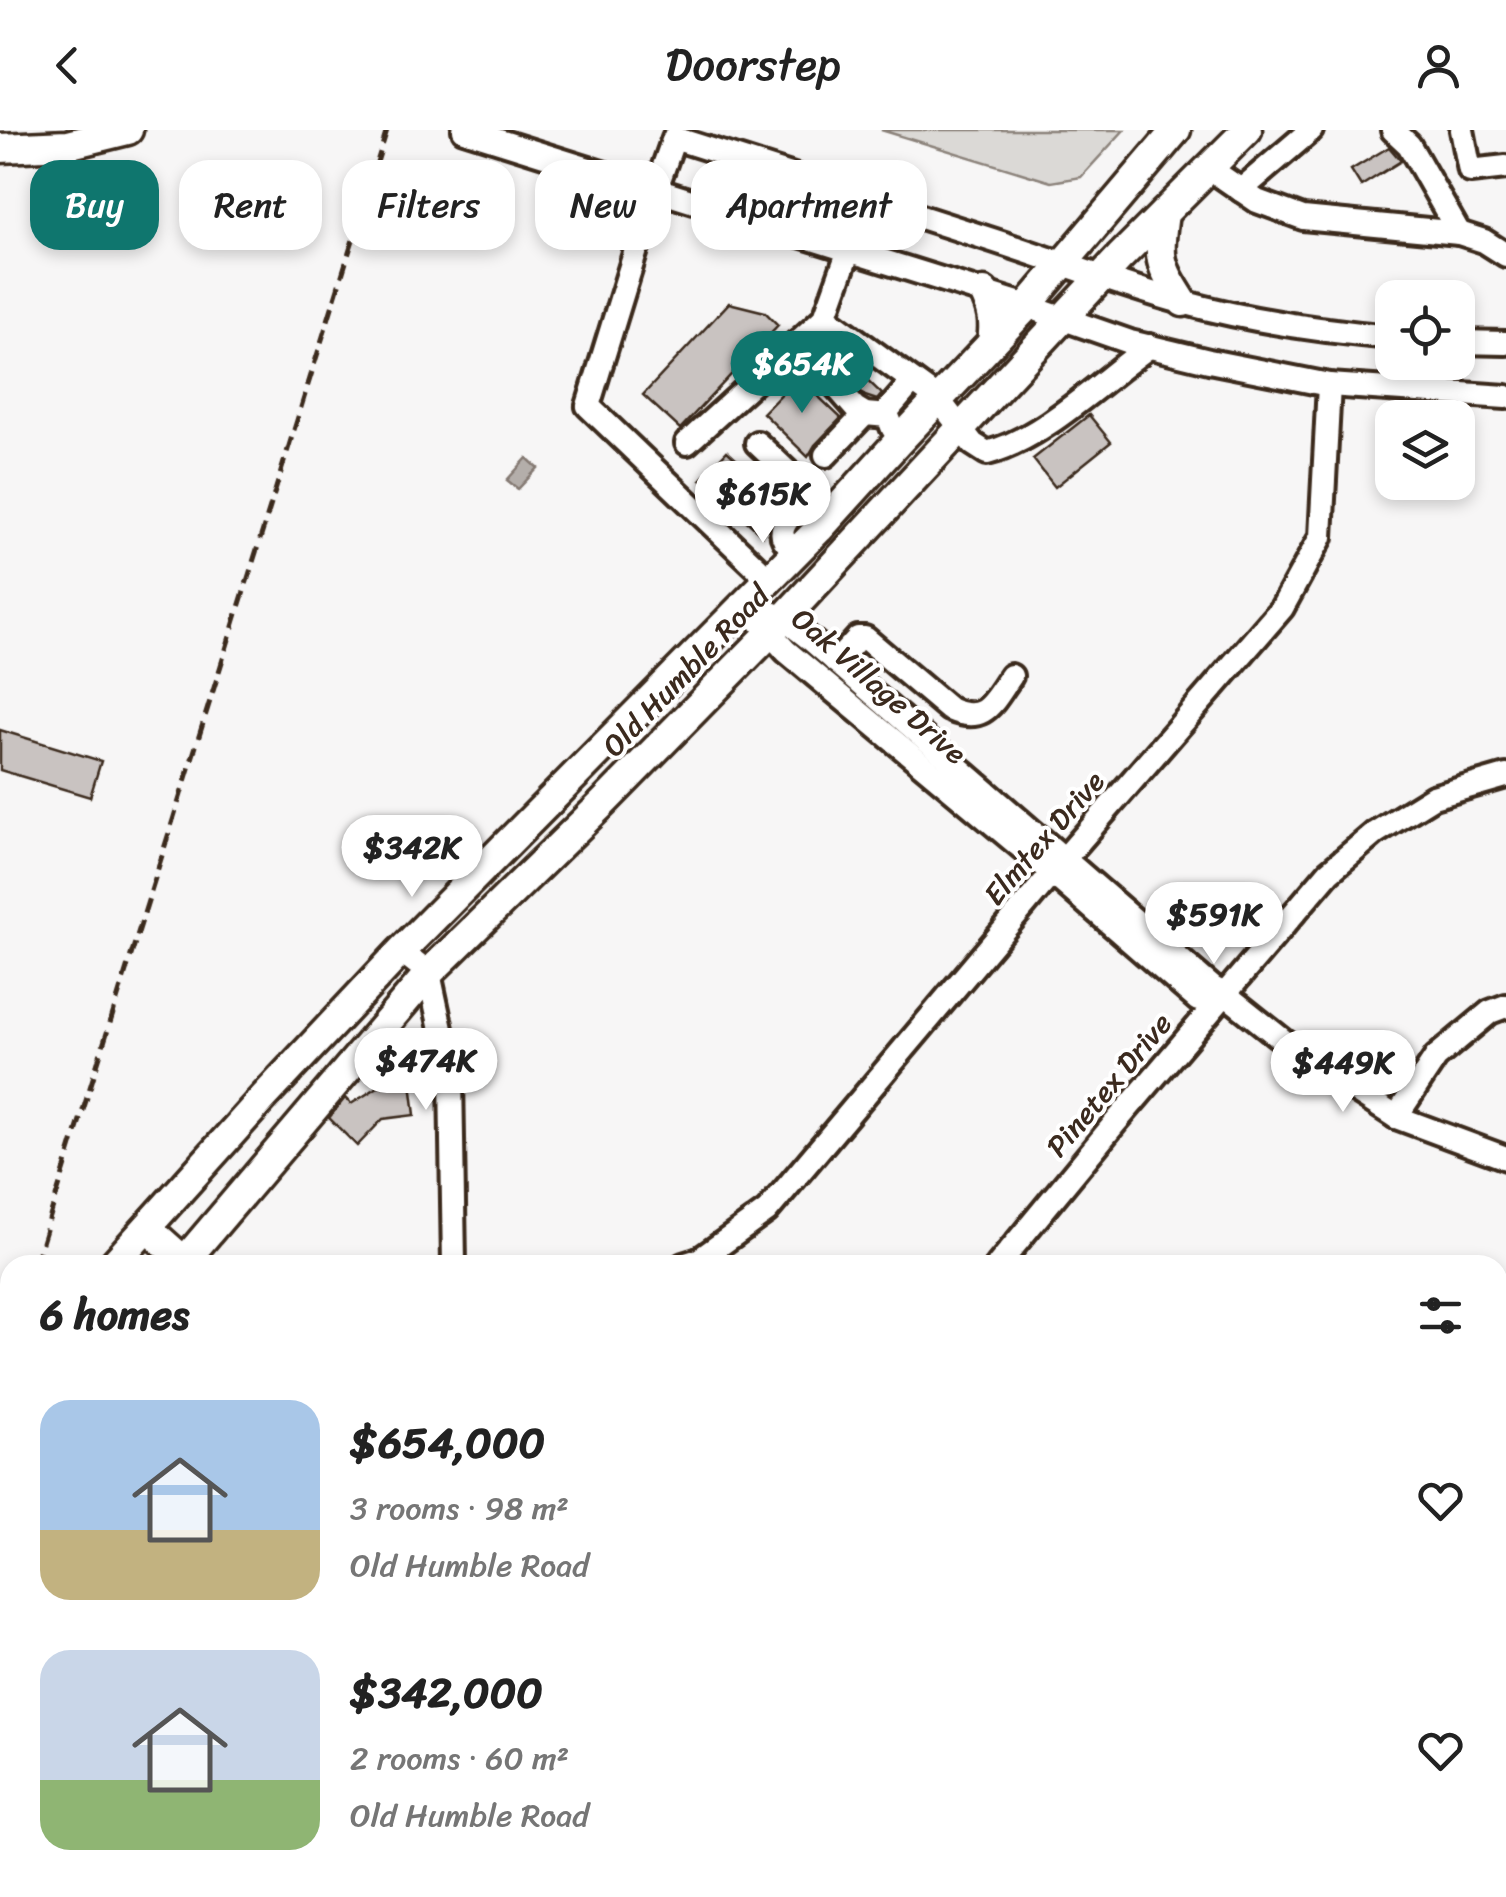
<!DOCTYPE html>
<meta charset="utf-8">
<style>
:root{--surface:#fff;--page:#f6f6f6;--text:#222;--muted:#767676;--accent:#0f766e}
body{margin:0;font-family:Sriracha,sans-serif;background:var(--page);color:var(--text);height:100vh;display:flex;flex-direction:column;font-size:38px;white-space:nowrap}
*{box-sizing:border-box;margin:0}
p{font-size:32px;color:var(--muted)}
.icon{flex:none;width:55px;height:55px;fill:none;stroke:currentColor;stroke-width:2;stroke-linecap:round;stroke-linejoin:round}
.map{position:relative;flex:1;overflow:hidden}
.side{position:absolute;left:0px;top:1125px;width:1508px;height:642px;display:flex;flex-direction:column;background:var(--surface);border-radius:30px 30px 0 0;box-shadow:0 5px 15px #0003}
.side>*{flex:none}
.top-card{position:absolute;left:30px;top:30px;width:1000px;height:90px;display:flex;gap:20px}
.controls{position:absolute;left:1375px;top:150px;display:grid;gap:20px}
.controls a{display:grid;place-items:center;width:100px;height:100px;border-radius:20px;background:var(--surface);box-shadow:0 5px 15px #0003;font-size:50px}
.price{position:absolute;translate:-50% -85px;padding:0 22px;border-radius:35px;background:#fff;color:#222;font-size:32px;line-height:65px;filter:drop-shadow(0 2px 5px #0008)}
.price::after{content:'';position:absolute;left:50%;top:60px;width:30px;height:22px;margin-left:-15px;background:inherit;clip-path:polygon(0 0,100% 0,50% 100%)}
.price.selected{background:var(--accent);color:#fff}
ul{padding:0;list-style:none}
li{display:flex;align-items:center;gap:30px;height:250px;padding:0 40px}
li span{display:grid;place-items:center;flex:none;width:280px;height:200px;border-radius:30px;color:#555}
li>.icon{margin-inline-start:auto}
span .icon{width:120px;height:120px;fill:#fffc;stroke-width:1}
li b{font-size:42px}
h2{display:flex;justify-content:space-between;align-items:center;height:120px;padding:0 40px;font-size:42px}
.pill{padding:0 35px;border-radius:30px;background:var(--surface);box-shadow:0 5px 15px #0003;font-size:35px;line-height:90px}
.pill.selected{background:var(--accent);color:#fff}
header{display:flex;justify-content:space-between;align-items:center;height:130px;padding:0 40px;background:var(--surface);font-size:45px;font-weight:600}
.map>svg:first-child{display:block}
.built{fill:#e9e7e6}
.green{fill:#dbd9d6;stroke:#8b827a;stroke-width:2.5}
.water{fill:#b4aeaa;stroke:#847972;stroke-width:2.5}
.building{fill:#c9c3c1;stroke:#3b2a1e;stroke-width:2.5}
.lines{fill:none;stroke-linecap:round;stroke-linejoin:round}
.minor-casing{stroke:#3b2a1e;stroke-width:30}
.major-casing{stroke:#3b2a1e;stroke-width:35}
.minor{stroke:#fff;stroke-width:22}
.major{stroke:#fff;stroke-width:28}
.rail{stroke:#3b2a1e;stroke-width:5;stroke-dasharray:15 8;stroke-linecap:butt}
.labels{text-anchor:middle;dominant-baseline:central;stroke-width:8;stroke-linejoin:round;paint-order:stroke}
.street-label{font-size:30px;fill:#3b2a1e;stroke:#fff}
</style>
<header><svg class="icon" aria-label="back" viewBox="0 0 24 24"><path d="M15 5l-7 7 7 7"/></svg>Doorstep<svg class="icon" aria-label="person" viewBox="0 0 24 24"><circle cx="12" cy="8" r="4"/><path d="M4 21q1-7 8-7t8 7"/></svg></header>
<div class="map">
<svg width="1506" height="1767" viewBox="0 0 1506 1767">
<rect width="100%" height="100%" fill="#f7f6f6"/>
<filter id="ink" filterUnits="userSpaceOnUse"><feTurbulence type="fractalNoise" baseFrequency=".01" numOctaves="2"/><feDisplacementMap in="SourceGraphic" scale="20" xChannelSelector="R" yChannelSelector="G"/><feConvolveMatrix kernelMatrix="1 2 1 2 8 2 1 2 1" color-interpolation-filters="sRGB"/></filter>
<g filter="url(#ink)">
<rect class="built" x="560" y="1758" width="581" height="9"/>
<g class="green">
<polygon points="881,0 1124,0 1081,47 1051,52"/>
<rect x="1141" y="1758" width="79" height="9"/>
</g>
<polygon class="water" points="527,328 538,338 518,359 507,350"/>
<g class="building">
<polygon points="1389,17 1401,31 1361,56 1351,40"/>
<polygon points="729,173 765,182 778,195 680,299 643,265"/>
<polygon points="831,215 882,264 877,270 865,266 826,222"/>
<polygon points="798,247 841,288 815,315 808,327 763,283"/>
<polygon points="1089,285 1111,312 1055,357 1033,329"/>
<polygon points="727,321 783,372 762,405 701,349"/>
<polygon points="0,600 101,631 90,667 0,640"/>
<polygon points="411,953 415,985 383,989 357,1016 329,988 345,968 351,974 378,957"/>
</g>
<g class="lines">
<defs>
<g id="minor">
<polyline points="464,0 1027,176 1130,212 1209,231 1329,255 1506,267"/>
<polyline points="1393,0 1409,15 1459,103"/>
<polyline points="1462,0 1470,41 1506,37"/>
<polyline points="1209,38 1257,71 1303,88 1459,103 1484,111 1506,125"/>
<polyline points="1241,60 1311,0"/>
<path d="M 825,187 L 938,269 L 973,314 L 987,323 C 1043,309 1102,250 1150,216"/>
<polyline points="797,212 855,278 865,284 888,286"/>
<polyline points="1458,212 1506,213"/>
<polyline points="893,299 888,286 888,280 913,251"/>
<polyline points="687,313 825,187 849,120"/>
<polyline points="757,313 832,384"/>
<polyline points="826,325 865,284"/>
<path d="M 797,423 C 792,418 787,414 784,409 C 776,394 802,375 811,365"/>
<path d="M 770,450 L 588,276 L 648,81 L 674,8 C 778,41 883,74 986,108 C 1052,129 1116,154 1182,172 C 1251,191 1322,201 1392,207"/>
<polyline points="747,473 783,488 810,509 1213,858 1225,864 1309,931 1396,987 1506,1028"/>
<polyline points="760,492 786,521 1052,743 1198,870 1225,864"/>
<path d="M 836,532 L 858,508 L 865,508 L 949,579 C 985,595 992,573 1011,546"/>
<polyline points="401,821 429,843 451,946 454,1135"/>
<polyline points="1396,987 1436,927 1490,882 1506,876"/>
<polyline points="683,1135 699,1130 767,1081 1052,743 1282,478 1321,407 1329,255"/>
<polyline points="998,1135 1115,993 1329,742 1375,703 1433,667 1506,646"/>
<polyline points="1498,1423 1506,1423"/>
<polyline points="191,1758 269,1765 376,1762 427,1758"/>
<polyline points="462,1758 462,1767"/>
<polyline points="1062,1758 1062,1767"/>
<polyline points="1251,1758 1251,1767"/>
<polyline points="20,1767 24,1758"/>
<polyline points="596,1767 596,1758"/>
</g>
<g id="major">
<polyline points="0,18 67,15 128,0"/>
<path d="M 1164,83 C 1158,129 1158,133 1183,172"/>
<path d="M 984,162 C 993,181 995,192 992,212"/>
<polyline points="147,1098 184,1131"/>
<polyline points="113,1135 263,968 401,821 819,399 898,312 1027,176 1176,0"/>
<polyline points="181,1135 429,843 603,673 769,504 1120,127 1247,0"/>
<polyline points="0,1261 10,1250"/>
<polyline points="0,1323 10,1314"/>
</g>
</defs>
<use href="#minor" class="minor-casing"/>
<use href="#major" class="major-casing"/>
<use href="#minor" class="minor"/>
<use href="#major" class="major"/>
<g class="rail">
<polyline points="35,1135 387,0"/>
<polyline points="0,1247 10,1215"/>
</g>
</g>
</g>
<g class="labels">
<g class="street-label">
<text transform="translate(686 541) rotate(-46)">Old Humble Road</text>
<text transform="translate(879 556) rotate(41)">Oak Village Drive</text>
<text transform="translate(1044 708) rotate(-49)">Elmtex Drive</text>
<text transform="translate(1109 955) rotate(-50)">Pinetex Drive</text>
</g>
</g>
</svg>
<div class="controls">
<a><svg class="icon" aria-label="locate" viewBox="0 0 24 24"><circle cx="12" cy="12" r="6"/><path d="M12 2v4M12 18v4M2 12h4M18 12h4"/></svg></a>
<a><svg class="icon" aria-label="layers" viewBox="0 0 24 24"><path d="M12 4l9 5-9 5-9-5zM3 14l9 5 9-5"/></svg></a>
</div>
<b class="price selected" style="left:802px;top:286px">$654K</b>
<b class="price" style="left:763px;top:416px">$615K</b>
<b class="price" style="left:412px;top:770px">$342K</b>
<b class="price" style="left:1214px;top:837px">$591K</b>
<b class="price" style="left:426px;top:983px">$474K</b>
<b class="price" style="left:1343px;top:985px">$449K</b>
<div class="top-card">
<a class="pill selected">Buy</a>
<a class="pill">Rent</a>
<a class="pill">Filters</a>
<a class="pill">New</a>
<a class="pill">Apartment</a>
</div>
<section class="side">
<h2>6 homes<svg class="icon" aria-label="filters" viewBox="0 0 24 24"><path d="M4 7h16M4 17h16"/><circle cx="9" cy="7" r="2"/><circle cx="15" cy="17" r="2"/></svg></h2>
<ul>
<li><span style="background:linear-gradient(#a9c7e8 65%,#c2b280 0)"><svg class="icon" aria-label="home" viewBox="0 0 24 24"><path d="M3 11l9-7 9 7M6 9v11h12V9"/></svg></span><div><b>$654,000</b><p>3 rooms · 98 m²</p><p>Old Humble Road</p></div><svg class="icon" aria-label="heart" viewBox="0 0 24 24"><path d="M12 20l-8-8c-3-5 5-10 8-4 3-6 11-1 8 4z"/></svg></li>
<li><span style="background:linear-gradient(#c9d6e8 65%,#8fb573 0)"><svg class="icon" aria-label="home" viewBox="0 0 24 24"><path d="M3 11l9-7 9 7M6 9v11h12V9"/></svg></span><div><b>$342,000</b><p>2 rooms · 60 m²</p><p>Old Humble Road</p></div><svg class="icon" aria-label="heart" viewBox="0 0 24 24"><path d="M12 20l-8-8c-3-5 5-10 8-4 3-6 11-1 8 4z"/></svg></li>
</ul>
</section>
</div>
